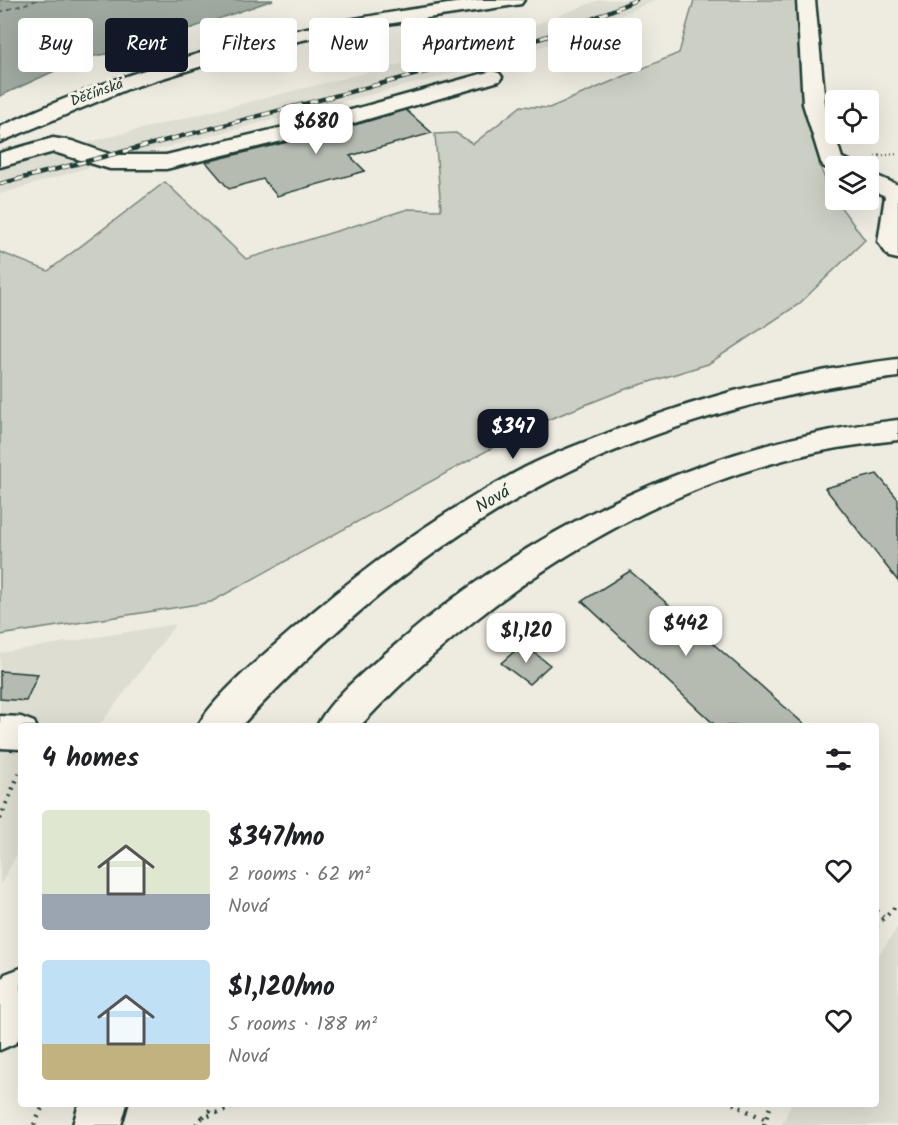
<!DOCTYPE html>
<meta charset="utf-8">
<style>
:root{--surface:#fff;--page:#f2f2f2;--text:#202124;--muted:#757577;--accent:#111827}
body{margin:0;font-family:Kalam,sans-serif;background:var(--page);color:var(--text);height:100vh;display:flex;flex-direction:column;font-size:22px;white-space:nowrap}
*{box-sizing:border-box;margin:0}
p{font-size:20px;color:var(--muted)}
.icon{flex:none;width:33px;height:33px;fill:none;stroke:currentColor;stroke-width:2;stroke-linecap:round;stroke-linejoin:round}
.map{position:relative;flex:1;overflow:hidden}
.side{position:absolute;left:18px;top:723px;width:861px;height:384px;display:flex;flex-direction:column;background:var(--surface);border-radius:6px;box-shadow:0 6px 24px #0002}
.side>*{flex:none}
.banner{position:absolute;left:18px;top:18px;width:862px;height:54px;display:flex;gap:12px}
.fabs{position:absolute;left:825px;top:90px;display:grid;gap:12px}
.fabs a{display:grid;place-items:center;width:54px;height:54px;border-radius:6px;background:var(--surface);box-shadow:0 6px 24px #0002;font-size:30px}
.price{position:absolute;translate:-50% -51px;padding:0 14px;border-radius:12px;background:#fff;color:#222;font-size:20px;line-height:39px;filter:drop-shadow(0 2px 3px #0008)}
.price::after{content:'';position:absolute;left:50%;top:36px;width:18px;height:14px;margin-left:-9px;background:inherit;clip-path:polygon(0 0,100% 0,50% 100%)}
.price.on{background:var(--accent);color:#fff}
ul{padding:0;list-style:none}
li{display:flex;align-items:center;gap:18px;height:150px;padding:0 24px}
li span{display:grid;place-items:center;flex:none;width:168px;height:120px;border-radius:6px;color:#555}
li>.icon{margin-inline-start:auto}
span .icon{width:72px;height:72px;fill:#fffc;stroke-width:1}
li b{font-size:26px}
h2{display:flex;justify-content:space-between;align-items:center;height:72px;padding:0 24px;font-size:26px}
.tag{padding:0 21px;border-radius:6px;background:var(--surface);box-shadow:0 6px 24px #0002;font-size:21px;line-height:54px}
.tag.on{background:var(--accent);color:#fff}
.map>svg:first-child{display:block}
.built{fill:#ddddd2}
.green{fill:#cccfc4;stroke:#76867c;stroke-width:1.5}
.water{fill:#9fa99f;stroke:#6c7e74;stroke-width:1.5}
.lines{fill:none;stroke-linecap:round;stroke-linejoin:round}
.ferry{stroke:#3f584f;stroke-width:1.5;stroke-dasharray:4.5 4;stroke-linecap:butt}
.building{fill:#b5bbb0;stroke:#1f3d34;stroke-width:1.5}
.minor-casing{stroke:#1f3d34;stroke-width:5}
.major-casing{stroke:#1f3d34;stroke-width:5}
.path-far1{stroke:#1f3d34;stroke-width:2;stroke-dasharray:1 3;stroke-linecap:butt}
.path{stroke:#1f3d34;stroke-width:4.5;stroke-dasharray:2 6;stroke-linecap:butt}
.minor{fill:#f7f3e8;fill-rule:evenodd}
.major{fill:#f7f3e8;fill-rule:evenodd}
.rail-casing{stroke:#1f3d34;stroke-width:4.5}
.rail{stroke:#f7f3e8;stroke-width:3;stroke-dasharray:8;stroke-linecap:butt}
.labels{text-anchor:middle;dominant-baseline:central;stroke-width:6;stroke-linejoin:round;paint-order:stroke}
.far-street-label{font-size:15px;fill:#1f3d34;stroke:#f7f3e8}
.street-label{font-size:18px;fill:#1f3d34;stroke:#f7f3e8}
</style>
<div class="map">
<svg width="898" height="1125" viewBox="0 0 898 1125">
<rect width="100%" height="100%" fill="#eeece1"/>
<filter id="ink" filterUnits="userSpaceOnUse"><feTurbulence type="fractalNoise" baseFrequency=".0167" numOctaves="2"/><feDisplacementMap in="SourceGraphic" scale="12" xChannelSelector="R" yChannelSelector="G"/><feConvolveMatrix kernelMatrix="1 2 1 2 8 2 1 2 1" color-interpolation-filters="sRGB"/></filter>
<g filter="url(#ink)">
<g class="built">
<polygon points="599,0 657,0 550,44 447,75 97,165 0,194 0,167 81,144 425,58 523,29"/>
<polygon points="176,624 99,726 21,726 21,847 0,886 0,653"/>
<polygon points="898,927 898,1125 782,1125 791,1104 876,1104 876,959"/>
</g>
<polygon class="green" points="694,0 802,0 824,150 819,164 831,194 865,240 799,304 708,364 623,390 532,426 211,602 0,635 0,252 48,271 165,182 246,259 408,209 441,210 435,134 456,133 473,144 521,106 549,108 679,53"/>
<polygon class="water" points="0,0 273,0 125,51 83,58 0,96"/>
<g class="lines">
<polyline class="ferry" points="0,12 38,0"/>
</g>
<g class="building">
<polygon points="406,110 432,133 350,156 365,171 277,196 263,179 229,189 206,162 341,129"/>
<polygon points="877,474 898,499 898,581 825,488"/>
<polygon points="630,571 750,676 806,726 716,726 582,601"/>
<polygon points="523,644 550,665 529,684 501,663"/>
<polygon points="0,671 38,674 26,701 0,699"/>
</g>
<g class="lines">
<defs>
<g id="minor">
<polygon points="797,0 815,0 825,104 842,158 850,161 853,166 836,166 836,171 824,167 821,162 803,104"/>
<polygon points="492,71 499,73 502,77 499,81 340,127 166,169 110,169 54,152 0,167 0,153 53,138 72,141 112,155 166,155 326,117"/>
<polygon points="868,172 898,185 898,259 889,257 878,242 885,196 868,188"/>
<path d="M 898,359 L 898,377 C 781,391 653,427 548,482 C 432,543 330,630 241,726 L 198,726 C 213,697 267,652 293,629 C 364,567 441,512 524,468 C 551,454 580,444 608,433 C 701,396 799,371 898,359 Z"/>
<path d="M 898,420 L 898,440 C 871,443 844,446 817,452 C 643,489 480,598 360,726 L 317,726 C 331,698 368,668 392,648 C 534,524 710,441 898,420 Z"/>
<polygon points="0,716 21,717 34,722 36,726 21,726 21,749 0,748"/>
<polygon points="21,968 21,1034 16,1043 0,1050 0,984 5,974"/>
<polygon points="79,1104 127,1104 121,1125 73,1125"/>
</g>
<path id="major" d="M 476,0 L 524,0 L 521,4 L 515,5 L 360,28 L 255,50 L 130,88 L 0,142 L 0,127 C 155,54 308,23 476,0 Z"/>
</defs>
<use href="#minor" class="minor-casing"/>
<use href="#major" class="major-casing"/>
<polyline class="path-far1" points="875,156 898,154"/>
<g class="path">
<polyline points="0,819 21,769"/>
<polyline points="876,911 883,917"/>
<polyline points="876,926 898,904"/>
<polyline points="733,1104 766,1120"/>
<polyline points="203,1117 216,1104"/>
<polyline points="34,1125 44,1104"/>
<polyline points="196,1125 202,1118 242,1104"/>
<polyline points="764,1125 771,1104"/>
</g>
<use href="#minor" class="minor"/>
<use href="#major" class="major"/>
<defs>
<polyline id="rail" points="0,184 494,54 566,30 636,0"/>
</defs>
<use href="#rail" class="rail-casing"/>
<use href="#rail" class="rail"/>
</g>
</g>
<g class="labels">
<g class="far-street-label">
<text transform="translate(97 93) rotate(-20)">Děčínská</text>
</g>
<g class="street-label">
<text transform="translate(493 500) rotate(-31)">Nová</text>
</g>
</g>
</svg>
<div class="fabs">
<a><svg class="icon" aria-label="locate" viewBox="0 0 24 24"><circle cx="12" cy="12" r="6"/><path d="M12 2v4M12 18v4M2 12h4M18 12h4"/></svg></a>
<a><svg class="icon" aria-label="layers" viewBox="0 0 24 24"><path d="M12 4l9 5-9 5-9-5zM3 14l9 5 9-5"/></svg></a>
</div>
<b class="price" style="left:316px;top:155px">$680</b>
<b class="price on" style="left:513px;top:460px">$347</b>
<b class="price" style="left:686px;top:657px">$442</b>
<b class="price" style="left:526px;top:664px">$1,120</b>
<div class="banner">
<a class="tag">Buy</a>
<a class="tag on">Rent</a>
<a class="tag">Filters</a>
<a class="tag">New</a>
<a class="tag">Apartment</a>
<a class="tag">House</a>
</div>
<section class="side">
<h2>4 homes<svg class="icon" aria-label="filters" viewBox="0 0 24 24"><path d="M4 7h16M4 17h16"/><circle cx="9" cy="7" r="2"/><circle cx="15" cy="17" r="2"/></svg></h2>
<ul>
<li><span style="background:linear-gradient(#dfe7d0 70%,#9aa5b1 0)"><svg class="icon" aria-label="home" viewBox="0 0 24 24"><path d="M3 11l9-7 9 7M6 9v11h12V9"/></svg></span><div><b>$347/mo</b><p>2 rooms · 62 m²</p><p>Nová</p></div><svg class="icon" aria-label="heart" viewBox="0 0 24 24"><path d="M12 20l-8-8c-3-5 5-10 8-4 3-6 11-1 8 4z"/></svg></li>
<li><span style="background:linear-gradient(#bfe0f5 70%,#c2b280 0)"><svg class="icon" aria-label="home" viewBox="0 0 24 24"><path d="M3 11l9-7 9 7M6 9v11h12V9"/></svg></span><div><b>$1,120/mo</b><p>5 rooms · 188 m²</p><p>Nová</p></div><svg class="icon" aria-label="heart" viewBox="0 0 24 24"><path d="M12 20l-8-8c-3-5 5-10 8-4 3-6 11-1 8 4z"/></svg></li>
</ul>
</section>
</div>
